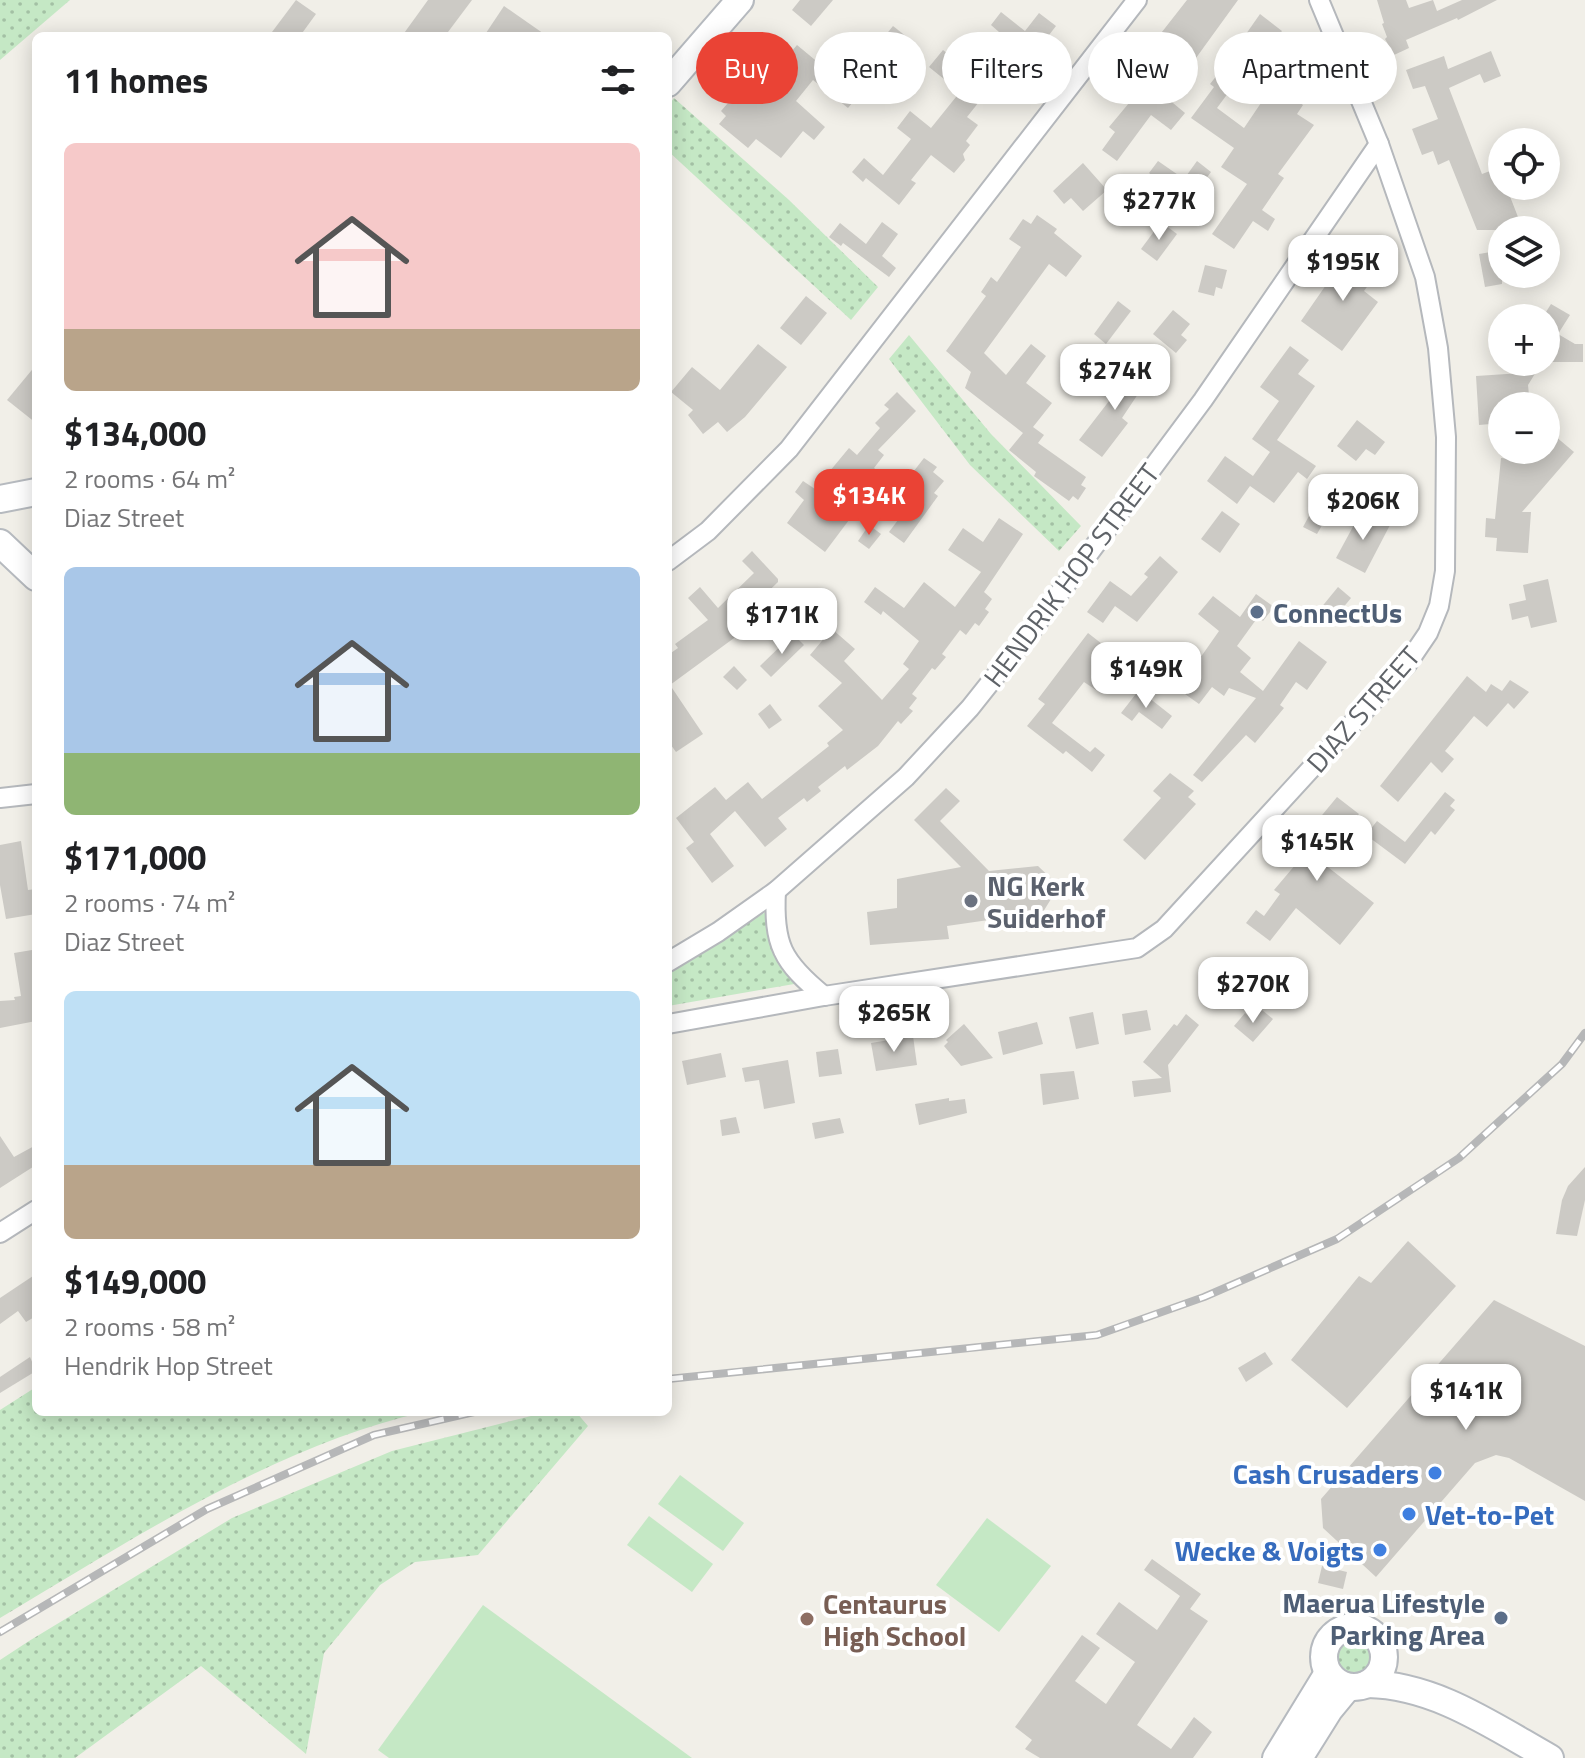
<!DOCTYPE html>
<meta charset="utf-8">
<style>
:root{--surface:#fff;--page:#f2f2f2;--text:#202124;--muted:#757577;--accent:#ea4335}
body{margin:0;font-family:"Titillium Web",sans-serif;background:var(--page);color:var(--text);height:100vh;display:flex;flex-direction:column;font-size:30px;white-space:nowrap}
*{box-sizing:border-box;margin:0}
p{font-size:26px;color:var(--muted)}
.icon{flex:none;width:44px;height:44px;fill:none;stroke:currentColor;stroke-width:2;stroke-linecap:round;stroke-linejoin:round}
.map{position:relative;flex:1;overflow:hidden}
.sheet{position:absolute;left:32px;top:32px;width:640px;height:1384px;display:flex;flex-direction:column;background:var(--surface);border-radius:12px;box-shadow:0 4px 20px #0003}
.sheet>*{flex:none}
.top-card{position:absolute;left:696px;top:32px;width:760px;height:72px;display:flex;gap:16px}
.tools{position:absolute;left:1488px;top:128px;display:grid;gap:16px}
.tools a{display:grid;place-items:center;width:72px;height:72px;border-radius:50%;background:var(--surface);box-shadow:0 4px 20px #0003;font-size:40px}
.price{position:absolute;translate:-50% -68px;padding:0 18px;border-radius:16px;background:#fff;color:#222;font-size:26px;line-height:52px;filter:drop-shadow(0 2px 4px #0008)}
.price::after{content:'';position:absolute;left:50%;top:48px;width:24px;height:18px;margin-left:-12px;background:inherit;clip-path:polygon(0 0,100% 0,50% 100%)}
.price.selected{background:var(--accent);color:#fff}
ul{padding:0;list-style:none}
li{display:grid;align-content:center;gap:16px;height:424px;padding:0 32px}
li span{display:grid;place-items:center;height:248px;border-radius:12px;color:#555}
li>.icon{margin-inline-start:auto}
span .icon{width:144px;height:144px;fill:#fffc;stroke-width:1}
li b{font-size:34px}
h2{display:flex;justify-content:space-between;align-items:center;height:96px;padding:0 32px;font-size:34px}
.pill{padding:0 28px;border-radius:36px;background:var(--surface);box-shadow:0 4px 20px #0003;font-size:28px;line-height:72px}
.pill.selected{background:var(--accent);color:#fff}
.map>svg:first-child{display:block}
.grass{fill:url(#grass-dots)}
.pitch{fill:#c5e8c5}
.building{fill:#cccac5}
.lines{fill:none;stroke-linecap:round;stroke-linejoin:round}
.street-casing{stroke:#b5b8bc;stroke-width:22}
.secondary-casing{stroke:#b6babf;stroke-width:30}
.street{stroke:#fff;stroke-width:18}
.secondary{stroke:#fff;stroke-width:26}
.rail-casing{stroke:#b6b7b8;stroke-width:8}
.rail{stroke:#fff;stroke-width:5;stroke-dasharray:15;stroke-linecap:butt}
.service-dot{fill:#5c6f8a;stroke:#fff;stroke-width:3}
.worship-dot{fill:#6b7280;stroke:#fff;stroke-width:3}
.shop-dot{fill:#3f7fe0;stroke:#fff;stroke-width:3}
.education-dot{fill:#8d6e63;stroke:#fff;stroke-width:3}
.labels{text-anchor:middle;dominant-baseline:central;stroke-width:8;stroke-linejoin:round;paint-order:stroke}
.street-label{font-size:28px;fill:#5f6368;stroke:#fff}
.service-label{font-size:28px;font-weight:bold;fill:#4e5e75;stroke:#fff;text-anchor:start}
.worship-label{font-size:28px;font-weight:bold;fill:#5b616d;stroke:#fff;text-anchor:start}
.shop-label{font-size:28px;font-weight:bold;fill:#366cbe;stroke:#fff;text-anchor:end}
.education-label{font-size:28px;font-weight:bold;fill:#785e54;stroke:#fff;text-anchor:start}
</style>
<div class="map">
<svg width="1585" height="1758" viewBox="0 0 1585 1758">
<defs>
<pattern id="grass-dots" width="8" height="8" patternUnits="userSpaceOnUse" patternTransform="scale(2)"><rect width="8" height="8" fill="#c5e8c5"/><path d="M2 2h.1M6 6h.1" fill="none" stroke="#a3c0a4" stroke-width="1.8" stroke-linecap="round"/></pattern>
</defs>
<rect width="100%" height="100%" fill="#f1efe8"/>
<g class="grass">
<polygon points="0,0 70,0 0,60"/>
<polygon points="674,98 789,200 878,287 851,320 668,151 668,106"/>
<polygon points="909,335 991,434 1081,526 1059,551 970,465 889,359"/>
<path d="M 767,911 C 766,940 774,966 800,983 L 668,1006 L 668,974 Z"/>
<path d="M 36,1387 L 36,1412 L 424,1412 C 274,1446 131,1540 0,1618 L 0,1410 Z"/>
<polygon points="547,1412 576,1412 588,1426 478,1555 415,1562 380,1585 324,1653 306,1754 201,1666 75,1758 0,1758 0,1660 29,1641 232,1518 392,1451"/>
<circle cx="1353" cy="1656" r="18"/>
</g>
<g class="pitch">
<polygon points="680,1475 744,1523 723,1551 658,1504"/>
<polygon points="649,1516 713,1564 692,1592 627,1545"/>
<polygon points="987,1518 1051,1566 999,1632 936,1585"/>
<polygon points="483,1605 692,1758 389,1758 378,1750"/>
</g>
<g class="building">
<polygon points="296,0 316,14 300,36 269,36"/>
<polygon points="428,0 472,0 445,36 402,36"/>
<polygon points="800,0 833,0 811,26 792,10"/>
<polygon points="1187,0 1238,0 1167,98 1185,113 1171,130 1151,115 1117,161 1102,150 1115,132 1109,127 1154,73 1140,60"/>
<polygon points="1377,0 1406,0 1409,8 1433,0 1437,11 1462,0 1497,0 1458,20 1457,18 1406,40 1409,48 1394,55 1385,39 1387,37 1382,24 1384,23"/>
<polygon points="504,6 547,36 484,36"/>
<polygon points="1001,12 1025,31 1039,13 1056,26 1029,61 1018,53 967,117 978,125 966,141 970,145 963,154 965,160 954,173 931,155 911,180 916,183 899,205 866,178 863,182 852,172 864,158 883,175 911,139 897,128 910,111 931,128 960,92 929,67 943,50 968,70 999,32 991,25"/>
<polygon points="1260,14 1282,31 1267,50 1246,34"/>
<polygon points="893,26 907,37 895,54 880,42"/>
<polygon points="797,45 832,74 836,68 863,90 848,108 813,80 796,101 825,127 814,140 803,131 781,158 756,139 748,148 719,124 726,116 721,111 734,96 739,101 751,87 763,98 791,64 785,59"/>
<polygon points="1491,51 1501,76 1484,83 1480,74 1449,88 1482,174 1498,168 1502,186 1506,186 1523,230 1477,230 1449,160 1438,165 1433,151 1422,155 1412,129 1438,119 1425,86 1413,89 1406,70 1444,56 1448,69"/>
<polygon points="900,57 912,66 893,89 882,80"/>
<polygon points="1225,65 1240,77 1217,108 1244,128 1265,97 1267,98 1271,71 1286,73 1283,90 1303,105 1297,114 1314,125 1278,174 1284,178 1262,210 1275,219 1268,231 1253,221 1234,249 1212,234 1247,184 1221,167 1234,148 1191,118 1214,87 1210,84"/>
<polygon points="1158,161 1184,179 1197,161 1211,172 1187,204 1166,189 1161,198 1148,189 1156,178 1149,173"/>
<polygon points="1083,163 1107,190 1083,211 1071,198 1064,204 1053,191"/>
<polygon points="1037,215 1057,229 1054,233 1082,256 1066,277 1049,264 984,353 1006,375 1031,344 1046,356 1026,383 1052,403 1033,427 1044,435 1038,443 1086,477 1081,485 1086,488 1078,500 1073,496 1069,501 1034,476 1036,472 1009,450 1023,433 965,388 971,372 946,351 986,296 981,292 991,277 997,282 1021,247 1009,239 1023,219 1031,224"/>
<polygon points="882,222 898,234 882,256 896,268 889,277 843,243 841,246 829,237 840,223 866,244"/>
<polygon points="1161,222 1177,234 1157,261 1141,249"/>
<polygon points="1351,249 1362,257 1358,261 1376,274 1364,291 1378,302 1342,351 1301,321"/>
<polygon points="1502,250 1502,284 1485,287 1479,254"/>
<polygon points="1205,265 1227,270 1222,289 1216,287 1214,296 1198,292"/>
<polygon points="806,296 827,313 801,345 780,328"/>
<polygon points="1118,301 1131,311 1106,344 1094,334"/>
<polygon points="1551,304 1570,315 1558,334 1575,344 1583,344 1583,362 1546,362 1546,312"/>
<polygon points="1173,310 1190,324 1181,335 1187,340 1176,353 1153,334"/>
<polygon points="758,344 787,367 745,417 727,432 718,422 703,434 688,415 693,410 671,392 692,367 720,390"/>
<polygon points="1290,346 1309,360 1298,374 1315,386 1277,440 1316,466 1307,479 1298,472 1274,503 1250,486 1237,504 1207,481 1225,456 1253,476 1270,452 1252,439 1279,401 1260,387"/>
<polygon points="1131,363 1150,376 1122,418 1128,423 1102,457 1079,440 1116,392 1113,390"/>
<polygon points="36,365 36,423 7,400"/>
<polygon points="1536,372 1528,385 1530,406 1502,406 1502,423 1479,425 1476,376"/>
<polygon points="897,392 916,411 878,450 884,455 874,468 884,476 867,496 859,489 839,512 849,520 825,552 787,523 804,500 795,492 803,481 815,489 849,448 857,455 880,428 875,423 889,409 884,405"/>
<polygon points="1357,420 1385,442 1375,455 1366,449 1356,461 1337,446"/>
<polygon points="1555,436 1574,452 1522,512 1531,512 1528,553 1496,551 1497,538 1485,537 1486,518 1495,519 1501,458 1534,461 1546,450"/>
<polygon points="924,458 937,467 933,472 944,481 934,493 938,496 904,543 889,532 910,504 896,494"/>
<polygon points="1315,505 1329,513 1317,534 1303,527"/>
<polygon points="1362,510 1390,525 1365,573 1336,558"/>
<polygon points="1222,511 1240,524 1220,553 1201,539"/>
<polygon points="999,518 1023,534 984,592 992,599 985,609 989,612 979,626 975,623 966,635 960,630 942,654 946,657 935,670 932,668 912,694 917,698 909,708 913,711 901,724 898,721 878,746 847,770 845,766 818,787 821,791 807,802 804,798 778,818 787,829 765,847 735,811 710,834 734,866 712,883 686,848 694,842 676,818 715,787 726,800 748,782 762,799 829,746 827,743 843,730 818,706 842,683 810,655 832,629 855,649 844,661 882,700 909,669 903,664 919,641 883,611 881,615 864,602 875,587 904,608 924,582 955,607 981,572 948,550 963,528 983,542"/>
<polygon points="869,525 881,534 869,549 858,541"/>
<polygon points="752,551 778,579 778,582 737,622 745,630 670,685 703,734 676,752 668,741 668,655 678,648 675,644 708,620 688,598 700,587 718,608 754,573 742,561"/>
<polygon points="1160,556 1178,572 1137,622 1115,606 1103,623 1087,612 1110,581 1131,596 1148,577 1144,574"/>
<polygon points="1548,579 1557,622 1531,628 1528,616 1512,620 1509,604 1526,600 1523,585"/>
<polygon points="1338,587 1351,598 1333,620 1320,609"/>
<polygon points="1256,594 1274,607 1263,621 1258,617 1237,646 1251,658 1240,672 1263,691 1299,641 1327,662 1307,690 1296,682 1280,705 1284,708 1255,743 1246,735 1202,782 1193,775 1256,698 1229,688 1224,696 1212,687 1199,704 1178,689 1182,684 1168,674 1185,651 1198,661 1219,631 1198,614 1213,596 1240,617"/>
<polygon points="1088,633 1120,658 1096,690 1084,682 1052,723 1090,752 1095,747 1105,755 1092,772 1066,751 1063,754 1027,726 1045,704 1038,699"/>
<polygon points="793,634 804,645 771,677 760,666"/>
<polygon points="734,666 747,680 737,690 723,677"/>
<polygon points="1467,676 1486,692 1491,684 1502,691 1510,680 1529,692 1514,709 1508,703 1487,727 1474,716 1445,751 1454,759 1442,773 1431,762 1398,802 1380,786"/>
<polygon points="1139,690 1172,716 1162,729 1139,712 1132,721 1121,713"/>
<polygon points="770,704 782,720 769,729 758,714"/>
<polygon points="1170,773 1194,791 1188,797 1196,804 1145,860 1123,840 1161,798 1153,791"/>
<polygon points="946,788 960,801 940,821 989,871 1038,866 1059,886 1043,912 947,926 949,939 870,945 867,912 897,908 897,879 961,867 914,820"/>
<polygon points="1445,792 1455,800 1450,806 1455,810 1435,835 1431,831 1405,864 1366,835 1377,821 1405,842"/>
<polygon points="1337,797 1359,814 1320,861 1374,903 1340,945 1296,908 1270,941 1246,923 1256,910 1264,916 1280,894 1274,890 1296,864 1282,852 1293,838 1299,843"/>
<polygon points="21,841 28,890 36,889 36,914 6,919 0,885 0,845"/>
<polygon points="32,950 33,953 36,952 36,1021 0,1028 0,1001 15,1000 14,997 21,996 14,953"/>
<polygon points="1214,960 1237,977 1224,995 1201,977"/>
<polygon points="1292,963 1304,972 1292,987 1280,977"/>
<polygon points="1147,1010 1151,1030 1125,1035 1122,1014"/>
<polygon points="1262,1010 1273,1019 1253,1042 1234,1026 1245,1013 1253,1020"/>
<polygon points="1093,1012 1099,1044 1076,1049 1069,1017"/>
<polygon points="1186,1014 1199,1025 1168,1065 1171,1092 1134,1097 1132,1081 1162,1078 1143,1062 1174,1024 1177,1026"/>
<polygon points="1037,1022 1043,1044 1003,1055 998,1032"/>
<polygon points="964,1024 993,1058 961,1066 944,1046 948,1042 946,1040"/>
<polygon points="913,1036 917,1065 876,1071 871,1043"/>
<polygon points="838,1049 842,1074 819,1077 816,1052"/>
<polygon points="721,1053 726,1077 687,1085 682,1061"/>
<polygon points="788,1060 795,1103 764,1109 759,1080 745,1082 742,1068"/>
<polygon points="1074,1071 1079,1099 1043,1105 1040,1074"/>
<polygon points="949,1098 949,1101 965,1099 967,1113 919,1125 915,1104"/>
<polygon points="736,1117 740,1133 722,1136 720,1120"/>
<polygon points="840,1118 844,1133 815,1139 812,1123"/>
<polygon points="0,1136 14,1157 36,1145 36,1165 0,1188"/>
<polygon points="1585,1167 1585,1200 1577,1236 1556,1234 1562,1200 1568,1186"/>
<polygon points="1408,1241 1456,1286 1347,1408 1291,1360 1359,1276 1371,1283"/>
<polygon points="36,1274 36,1316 26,1322 18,1311 0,1324 0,1298"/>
<polygon points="1494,1300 1585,1346 1585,1501 1509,1458 1496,1455 1475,1463 1376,1577 1323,1528 1321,1499"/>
<polygon points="1265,1352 1273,1364 1246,1382 1238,1368"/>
<polygon points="30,1357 36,1371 0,1393 0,1377"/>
<polygon points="1152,1559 1201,1594 1190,1609 1208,1621 1137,1725 1171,1749 1194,1717 1212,1732 1193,1758 1040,1758 1025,1749 1032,1740 1015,1727 1082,1635 1100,1648 1075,1681 1106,1704 1135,1662 1096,1634 1119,1602 1157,1630 1180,1596 1144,1570"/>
<polygon points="1322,1566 1347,1572 1343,1589 1318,1583"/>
</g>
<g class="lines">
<defs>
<g id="street">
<polyline points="668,561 708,531 789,449 1137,0"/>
<polyline points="0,798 36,794"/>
<path d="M 776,891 C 773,944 782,962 824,996"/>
<polyline points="668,962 718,932 776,891 906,777 970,708 1032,630 1203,400 1379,144"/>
<polyline points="668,1024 824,996 1137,948 1164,929 1407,664 1428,633 1439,606 1445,571 1446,437 1438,348 1425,277 1379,144 1319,0"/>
<polyline points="0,1233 36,1210"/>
</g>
<g id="secondary">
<polyline points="668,83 740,0"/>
<polyline points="0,499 36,492"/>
<polyline points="0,543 36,577"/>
<circle cx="1354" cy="1657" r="30"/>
<path d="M 1368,1684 C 1435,1685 1493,1726 1550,1758"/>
<polyline points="1276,1758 1328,1673"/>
<polyline points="1299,1758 1329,1710 1348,1687"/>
</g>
</defs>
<use href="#street" class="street-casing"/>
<use href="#secondary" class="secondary-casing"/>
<use href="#street" class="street"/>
<use href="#secondary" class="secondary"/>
<defs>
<g id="rail">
<polyline points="668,1379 1097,1335 1204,1297 1337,1239 1459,1158 1562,1064 1585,1033"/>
<polyline points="0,1632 207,1509 374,1435 474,1412"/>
</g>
</defs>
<use href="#rail" class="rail-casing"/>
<use href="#rail" class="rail"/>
</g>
<g class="service-dot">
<circle cx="1257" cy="612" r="8"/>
<circle cx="1501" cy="1618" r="8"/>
</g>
<circle class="worship-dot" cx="971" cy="901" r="8"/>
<g class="shop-dot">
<circle cx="1435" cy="1473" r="8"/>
<circle cx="1409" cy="1514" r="8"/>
<circle cx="1380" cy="1550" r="8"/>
</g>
<circle class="education-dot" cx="807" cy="1619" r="8"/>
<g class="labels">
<g class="street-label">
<text transform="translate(1071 575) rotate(-53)">HENDRIK HOP STREET</text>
<text transform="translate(1363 709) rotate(-49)">DIAZ STREET</text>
</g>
<g class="service-label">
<text x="1273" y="612">ConnectUs</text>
<text x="1485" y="1602" text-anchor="end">Maerua Lifestyle<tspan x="1485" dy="32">Parking Area</tspan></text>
</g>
<g class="worship-label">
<text x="987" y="885">NG Kerk<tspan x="987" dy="32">Suiderhof</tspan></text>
</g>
<g class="shop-label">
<text x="1419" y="1473">Cash Crusaders</text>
<text x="1425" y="1514" text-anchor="start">Vet-to-Pet</text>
<text x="1364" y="1550">Wecke &amp; Voigts</text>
</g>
<g class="education-label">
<text x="823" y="1603">Centaurus<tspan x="823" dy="32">High School</tspan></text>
</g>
</g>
</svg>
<div class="tools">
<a><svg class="icon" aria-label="locate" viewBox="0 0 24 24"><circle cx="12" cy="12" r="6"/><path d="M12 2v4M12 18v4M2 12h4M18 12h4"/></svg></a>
<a><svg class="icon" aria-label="layers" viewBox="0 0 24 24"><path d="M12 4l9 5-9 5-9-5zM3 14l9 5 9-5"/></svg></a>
<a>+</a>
<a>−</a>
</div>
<b class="price" style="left:1159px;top:242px">$277K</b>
<b class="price" style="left:1343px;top:303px">$195K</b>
<b class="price" style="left:1115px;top:412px">$274K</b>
<b class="price selected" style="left:869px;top:537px">$134K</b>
<b class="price" style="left:1363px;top:542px">$206K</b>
<b class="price" style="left:782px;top:656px">$171K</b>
<b class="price" style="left:1146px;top:710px">$149K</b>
<b class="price" style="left:1317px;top:883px">$145K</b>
<b class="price" style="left:1253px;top:1025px">$270K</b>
<b class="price" style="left:894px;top:1054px">$265K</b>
<b class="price" style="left:1466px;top:1432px">$141K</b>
<div class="top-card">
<a class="pill selected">Buy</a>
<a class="pill">Rent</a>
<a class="pill">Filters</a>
<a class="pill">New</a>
<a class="pill">Apartment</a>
</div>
<section class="sheet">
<h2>11 homes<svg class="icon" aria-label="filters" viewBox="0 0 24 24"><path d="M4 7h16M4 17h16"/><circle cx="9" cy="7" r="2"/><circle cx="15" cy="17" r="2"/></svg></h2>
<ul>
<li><span style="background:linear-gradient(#f6c9c9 75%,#b9a48a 0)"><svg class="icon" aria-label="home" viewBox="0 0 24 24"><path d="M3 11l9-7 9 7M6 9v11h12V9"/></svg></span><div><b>$134,000</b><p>2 rooms · 64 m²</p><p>Diaz Street</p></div></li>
<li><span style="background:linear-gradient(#a9c7e8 75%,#8fb573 0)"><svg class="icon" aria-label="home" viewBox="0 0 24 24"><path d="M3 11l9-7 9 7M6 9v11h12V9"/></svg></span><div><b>$171,000</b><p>2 rooms · 74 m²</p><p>Diaz Street</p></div></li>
<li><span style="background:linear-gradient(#bfe0f5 70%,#b9a48a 0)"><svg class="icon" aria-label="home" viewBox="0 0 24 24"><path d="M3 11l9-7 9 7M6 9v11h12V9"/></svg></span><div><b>$149,000</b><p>2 rooms · 58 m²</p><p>Hendrik Hop Street</p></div></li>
</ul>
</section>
</div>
